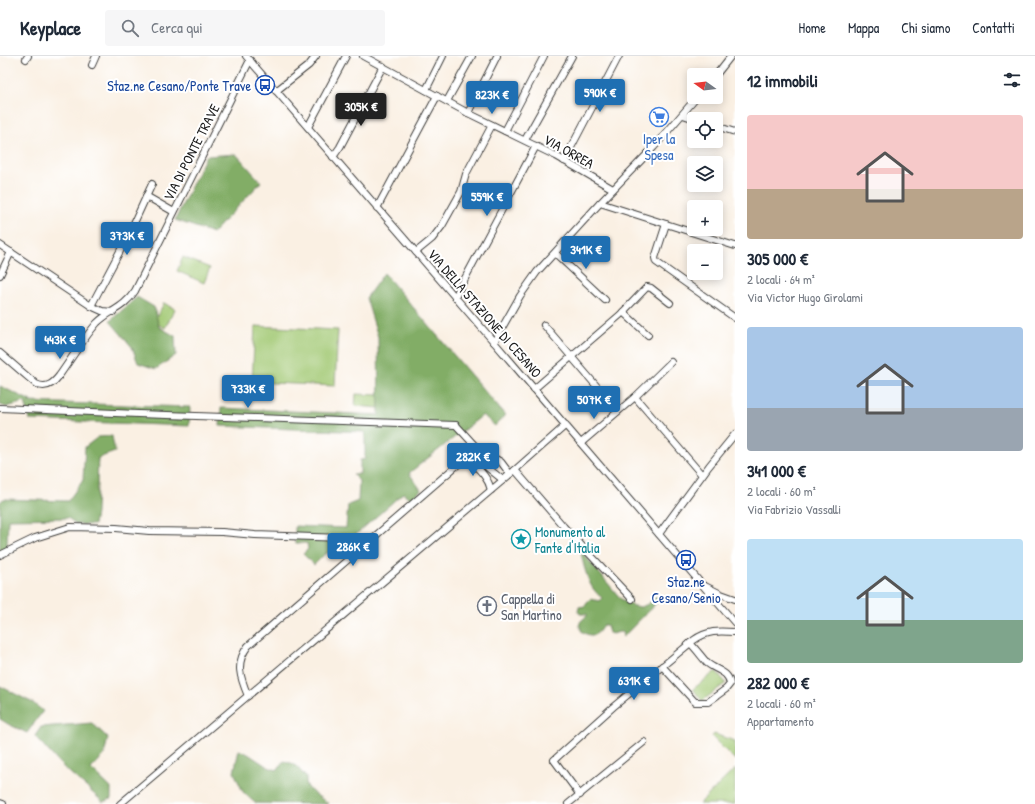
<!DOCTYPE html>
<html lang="it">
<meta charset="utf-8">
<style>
:root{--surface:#fff;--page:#f6f6f7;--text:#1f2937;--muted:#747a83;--line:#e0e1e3;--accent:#1f6fb2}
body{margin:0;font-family:"Patrick Hand",sans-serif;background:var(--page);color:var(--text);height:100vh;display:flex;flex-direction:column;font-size:15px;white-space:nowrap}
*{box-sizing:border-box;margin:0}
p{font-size:13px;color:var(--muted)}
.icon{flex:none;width:22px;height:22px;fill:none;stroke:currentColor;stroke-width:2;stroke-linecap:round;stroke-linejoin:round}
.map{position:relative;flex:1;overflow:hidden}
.sheet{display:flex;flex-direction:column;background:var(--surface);width:300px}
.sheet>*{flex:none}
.needle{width:26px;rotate:285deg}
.tools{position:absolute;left:687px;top:12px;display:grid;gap:8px}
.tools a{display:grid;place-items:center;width:36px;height:36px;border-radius:4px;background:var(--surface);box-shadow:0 2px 10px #0003;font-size:20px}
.price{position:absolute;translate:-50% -34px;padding:0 9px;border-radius:4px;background:var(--accent);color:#fff;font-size:13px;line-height:26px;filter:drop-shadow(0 1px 2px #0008)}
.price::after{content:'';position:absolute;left:50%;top:24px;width:12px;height:9px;margin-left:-6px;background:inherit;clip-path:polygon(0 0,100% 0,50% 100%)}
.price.on{background:#222;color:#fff}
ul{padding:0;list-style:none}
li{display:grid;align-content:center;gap:8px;height:212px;padding:0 12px}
li span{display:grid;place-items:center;height:124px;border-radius:4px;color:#555}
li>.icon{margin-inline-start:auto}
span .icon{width:72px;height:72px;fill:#fffc;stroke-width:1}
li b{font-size:17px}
h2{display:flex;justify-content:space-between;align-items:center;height:48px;padding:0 12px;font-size:17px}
header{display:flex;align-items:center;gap:24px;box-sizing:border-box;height:56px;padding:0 20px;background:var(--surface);border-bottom:1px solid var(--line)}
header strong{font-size:19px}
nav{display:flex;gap:22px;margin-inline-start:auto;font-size:14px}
.search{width:280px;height:36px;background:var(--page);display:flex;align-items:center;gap:10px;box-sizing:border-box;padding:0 14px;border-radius:4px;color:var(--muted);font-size:15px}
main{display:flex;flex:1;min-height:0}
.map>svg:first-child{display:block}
.green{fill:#a3c974;stroke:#607248}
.forest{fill:#82ad66;stroke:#4f6441}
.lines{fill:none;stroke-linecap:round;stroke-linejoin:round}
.minor-casing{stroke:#3d3c3a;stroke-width:8}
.minor{stroke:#fff;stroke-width:6}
.labels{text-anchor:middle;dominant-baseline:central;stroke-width:4;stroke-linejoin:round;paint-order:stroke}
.transit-label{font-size:14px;fill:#164399;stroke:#fff;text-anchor:end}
.shop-label{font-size:14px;fill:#366cbe;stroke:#fff}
.street-label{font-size:14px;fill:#1c1c1c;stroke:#fff}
.culture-label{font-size:14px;fill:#0d838f;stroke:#fff;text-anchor:start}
.worship-label{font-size:14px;fill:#5b616d;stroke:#fff;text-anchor:start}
</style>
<header>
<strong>Keyplace</strong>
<div class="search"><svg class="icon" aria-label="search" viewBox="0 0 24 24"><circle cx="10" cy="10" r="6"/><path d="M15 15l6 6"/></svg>Cerca qui</div>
<nav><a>Home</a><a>Mappa</a><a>Chi siamo</a><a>Contatti</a></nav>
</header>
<main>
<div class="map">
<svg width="735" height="748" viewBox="0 0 735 748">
<rect width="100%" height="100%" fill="#fff"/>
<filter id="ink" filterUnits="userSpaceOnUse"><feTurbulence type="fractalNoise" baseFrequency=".025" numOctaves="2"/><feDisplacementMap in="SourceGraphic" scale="8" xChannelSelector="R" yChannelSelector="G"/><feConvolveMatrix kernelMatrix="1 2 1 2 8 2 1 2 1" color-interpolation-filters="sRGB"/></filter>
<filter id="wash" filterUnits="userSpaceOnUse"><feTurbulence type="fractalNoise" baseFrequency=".012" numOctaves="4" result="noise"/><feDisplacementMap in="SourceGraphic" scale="16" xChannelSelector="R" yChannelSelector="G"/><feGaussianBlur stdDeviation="0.9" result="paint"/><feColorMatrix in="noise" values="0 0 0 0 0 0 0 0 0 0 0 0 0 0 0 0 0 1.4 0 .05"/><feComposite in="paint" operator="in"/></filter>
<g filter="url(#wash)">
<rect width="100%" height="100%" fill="#faf0e3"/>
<g class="green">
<polygon points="183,201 210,212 204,227 177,215"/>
<polygon points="164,247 175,253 165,272 154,266"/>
<polygon points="255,270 338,274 335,330 252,326"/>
<polygon points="356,338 379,339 379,352 355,350"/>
<polygon points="716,615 726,627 702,645 693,633"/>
<polygon points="714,678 735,685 735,704 712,681"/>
<polygon points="735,713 735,748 699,748"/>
</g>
<g class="forest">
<polygon points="236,98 261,126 213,177 175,164 206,100"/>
<polygon points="384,217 505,359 495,370 483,359 409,417 421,434 411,443 403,437 342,491 325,498 314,509 303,498 308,493 307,487 295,487 295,470 346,472 348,449 358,445 359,425 353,418 360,418 360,404 365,403 365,376 220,370 221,352 379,359 378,281 366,242"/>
<polygon points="137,241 154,251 159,271 175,280 176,299 156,313 138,307 132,291 110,265"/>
<polygon points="0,330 31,345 28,346 190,351 189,370 30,364 25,346 6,351 0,349"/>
<polygon points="112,380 115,396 98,402 96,457 94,469 76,468 68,462 8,463 7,492 0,498 0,446 3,443 68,445 83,424 85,391 98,381"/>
<path d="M 581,495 L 621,543 L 634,550 L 641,551 L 648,548 L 657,540 L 662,541 L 623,581 L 622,576 L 619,576 L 613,578 L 609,577 L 607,569 L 603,569 C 598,579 593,582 582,576 C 578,566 579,566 587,560 L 587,558 L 580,558 L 578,555 L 579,551 L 585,550 L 590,543 L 600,545 L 602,542 C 600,540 597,538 595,535 C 588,528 582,505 581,495 Z"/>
<polygon points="0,630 33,647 43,655 27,677 8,668 0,663"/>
<polygon points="92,667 108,682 104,699 91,713 111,732 111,743 103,746 60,708 35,680 41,671"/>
<polygon points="239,694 248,698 268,711 277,714 284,705 294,708 306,721 306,729 312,736 329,748 255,747 243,736 234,716"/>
</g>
</g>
<g filter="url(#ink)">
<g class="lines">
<defs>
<g id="minor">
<polyline points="246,0 494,286 735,567"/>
<polyline points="363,0 468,57 556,100 613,133"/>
<polyline points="26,3 28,0"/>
<polyline points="92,9 96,0"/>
<polyline points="716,19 731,0"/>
<polyline points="426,34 443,0"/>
<polyline points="276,35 309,9 316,0"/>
<polyline points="447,45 472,0"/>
<polyline points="468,57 497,0"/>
<polyline points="683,59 695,63"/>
<polyline points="716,70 735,76"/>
<polyline points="308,71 346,0"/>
<polyline points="505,75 544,0"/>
<polyline points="525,84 572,0"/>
<polyline points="333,101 340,91 383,10"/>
<polyline points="564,105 619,0"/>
<polyline points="146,140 174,156"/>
<polyline points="600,147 735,190"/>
<polyline points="377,152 437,40"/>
<polyline points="666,168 655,202 656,206 735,262"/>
<polyline points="0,189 91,250 102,255 113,256"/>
<polyline points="416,196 432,183 442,170 461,136 466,118 492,69"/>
<polyline points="555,197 605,244"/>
<polyline points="0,219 11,196"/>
<polyline points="455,241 536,90"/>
<polyline points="91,250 129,178 152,128"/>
<polyline points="623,256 648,279"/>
<polyline points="544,269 618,355"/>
<polyline points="494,286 520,240 537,216 600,147 654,91 697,41"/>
<path d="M 0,297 L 36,328 C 46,333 53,328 59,320 C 71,303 84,282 97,267 C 110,254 123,253 135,235 L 250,4"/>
<polyline points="534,333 620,259 647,231 651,232 670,247"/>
<polyline points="635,341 702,419"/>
<polyline points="0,352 138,358 456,369 477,392 501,406 510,418"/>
<polyline points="581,387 635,341 671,306"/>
<polyline points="474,394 488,412 503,424"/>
<path d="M 467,401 C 476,411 488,420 491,434"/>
<polyline points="515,414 564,471 632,543"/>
<polyline points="659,478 709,410 735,378"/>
<polyline points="0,499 35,482 70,471 116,472 149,475 222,476 255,479 372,483"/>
<polyline points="705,530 721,538 735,543"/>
<path d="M 662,610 L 695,646 L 708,646 L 726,633 L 730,628 C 729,615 715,614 707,607 C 701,600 696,593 690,587"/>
<path d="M 248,640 C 240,621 235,607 248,590 L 477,392"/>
<path d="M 580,739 L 554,704 L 613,651 L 694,584 C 708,574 719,575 735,576"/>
<polyline points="0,747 3,748"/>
<polyline points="120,748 515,414 566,369"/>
<polyline points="568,748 644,686"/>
</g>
</defs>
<use href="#minor" class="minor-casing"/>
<use href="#minor" class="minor"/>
</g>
</g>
<defs>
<symbol id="bus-ring" viewBox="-11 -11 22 22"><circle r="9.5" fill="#fff" stroke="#1a4fb4" stroke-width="1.5"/><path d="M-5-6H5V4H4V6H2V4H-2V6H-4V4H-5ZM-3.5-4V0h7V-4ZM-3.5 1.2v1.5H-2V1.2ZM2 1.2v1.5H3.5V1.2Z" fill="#1a4fb4"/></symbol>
<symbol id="supermarket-ring" viewBox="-11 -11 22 22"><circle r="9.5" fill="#fff" stroke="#3f7fe0" stroke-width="1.5"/><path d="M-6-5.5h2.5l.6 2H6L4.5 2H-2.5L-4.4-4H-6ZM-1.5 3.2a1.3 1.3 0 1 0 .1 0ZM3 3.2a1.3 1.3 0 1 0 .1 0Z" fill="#3f7fe0"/></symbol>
<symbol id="sight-ring" viewBox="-11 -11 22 22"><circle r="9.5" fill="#fff" stroke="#0f9aa8" stroke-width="1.5"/><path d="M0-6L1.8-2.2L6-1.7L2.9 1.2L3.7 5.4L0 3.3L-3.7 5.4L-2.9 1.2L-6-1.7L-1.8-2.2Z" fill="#0f9aa8"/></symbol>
<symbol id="church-ring" viewBox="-11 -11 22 22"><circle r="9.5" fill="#fff" stroke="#6b7280" stroke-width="1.5"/><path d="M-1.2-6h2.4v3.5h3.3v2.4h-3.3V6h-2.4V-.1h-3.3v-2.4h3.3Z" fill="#6b7280"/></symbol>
</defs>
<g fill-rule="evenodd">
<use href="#bus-ring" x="254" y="18" width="22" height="22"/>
<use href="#supermarket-ring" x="648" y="50" width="22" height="22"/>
<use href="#sight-ring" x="510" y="472" width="22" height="22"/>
<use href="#bus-ring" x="675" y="493" width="22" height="22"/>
<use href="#church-ring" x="476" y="539" width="22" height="22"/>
</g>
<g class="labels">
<g class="transit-label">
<text x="251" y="29">Staz.ne Cesano/Ponte Trave</text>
<text x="686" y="525" text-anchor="middle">Staz.ne<tspan x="686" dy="16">Cesano/Senio</tspan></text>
</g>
<g class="shop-label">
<text x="659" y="82">Iper la<tspan x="659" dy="16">Spesa</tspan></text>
</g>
<g class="street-label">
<text transform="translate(569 95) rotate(29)">VIA ORREA</text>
<text transform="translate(191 96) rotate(-63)">VIA DI PONTE TRAVE</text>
<text transform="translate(485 257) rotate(49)">VIA DELLA STAZIONE DI CESANO</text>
</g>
<g class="culture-label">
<text x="535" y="475">Monumento al<tspan x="535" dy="16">Fante d'Italia</tspan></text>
</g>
<g class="worship-label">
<text x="501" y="542">Cappella di<tspan x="501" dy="16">San Martino</tspan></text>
</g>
</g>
</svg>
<div class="tools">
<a><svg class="needle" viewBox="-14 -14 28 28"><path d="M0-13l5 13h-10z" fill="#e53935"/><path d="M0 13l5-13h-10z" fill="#747a83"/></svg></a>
<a><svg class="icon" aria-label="locate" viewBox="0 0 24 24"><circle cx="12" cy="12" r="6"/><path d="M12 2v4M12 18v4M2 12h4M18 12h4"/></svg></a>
<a><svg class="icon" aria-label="layers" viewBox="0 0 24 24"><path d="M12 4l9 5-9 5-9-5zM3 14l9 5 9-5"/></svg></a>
<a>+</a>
<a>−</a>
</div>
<b class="price" style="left:600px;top:57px">590K €</b>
<b class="price" style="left:492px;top:59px">823K €</b>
<b class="price on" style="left:361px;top:71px">305K €</b>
<b class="price" style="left:487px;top:161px">559K €</b>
<b class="price" style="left:127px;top:200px">373K €</b>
<b class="price" style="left:586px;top:214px">341K €</b>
<b class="price" style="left:60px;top:304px">443K €</b>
<b class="price" style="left:248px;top:353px">733K €</b>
<b class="price" style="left:594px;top:364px">507K €</b>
<b class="price" style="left:473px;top:421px">282K €</b>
<b class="price" style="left:353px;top:511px">286K €</b>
<b class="price" style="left:634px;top:645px">631K €</b>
</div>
<section class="sheet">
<h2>12 immobili<svg class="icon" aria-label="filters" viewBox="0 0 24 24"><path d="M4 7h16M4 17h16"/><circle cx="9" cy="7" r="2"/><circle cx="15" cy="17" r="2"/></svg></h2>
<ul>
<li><span style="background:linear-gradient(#f6c9c9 60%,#b9a48a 0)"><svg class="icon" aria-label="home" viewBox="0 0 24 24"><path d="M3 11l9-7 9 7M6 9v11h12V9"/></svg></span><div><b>305 000 €</b><p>2 locali · 64 m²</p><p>Via Victor Hugo Girolami</p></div></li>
<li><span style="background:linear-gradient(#a9c7e8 65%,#9aa5b1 0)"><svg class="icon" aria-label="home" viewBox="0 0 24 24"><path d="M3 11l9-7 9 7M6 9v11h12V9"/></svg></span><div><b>341 000 €</b><p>2 locali · 60 m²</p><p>Via Fabrizio Vassalli</p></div></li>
<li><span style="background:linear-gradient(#bfe0f5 65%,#7fa58c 0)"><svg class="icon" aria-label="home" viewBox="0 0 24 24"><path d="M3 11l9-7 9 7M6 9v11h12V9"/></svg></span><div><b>282 000 €</b><p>2 locali · 60 m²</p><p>Appartamento</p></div></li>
</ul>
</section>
</main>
